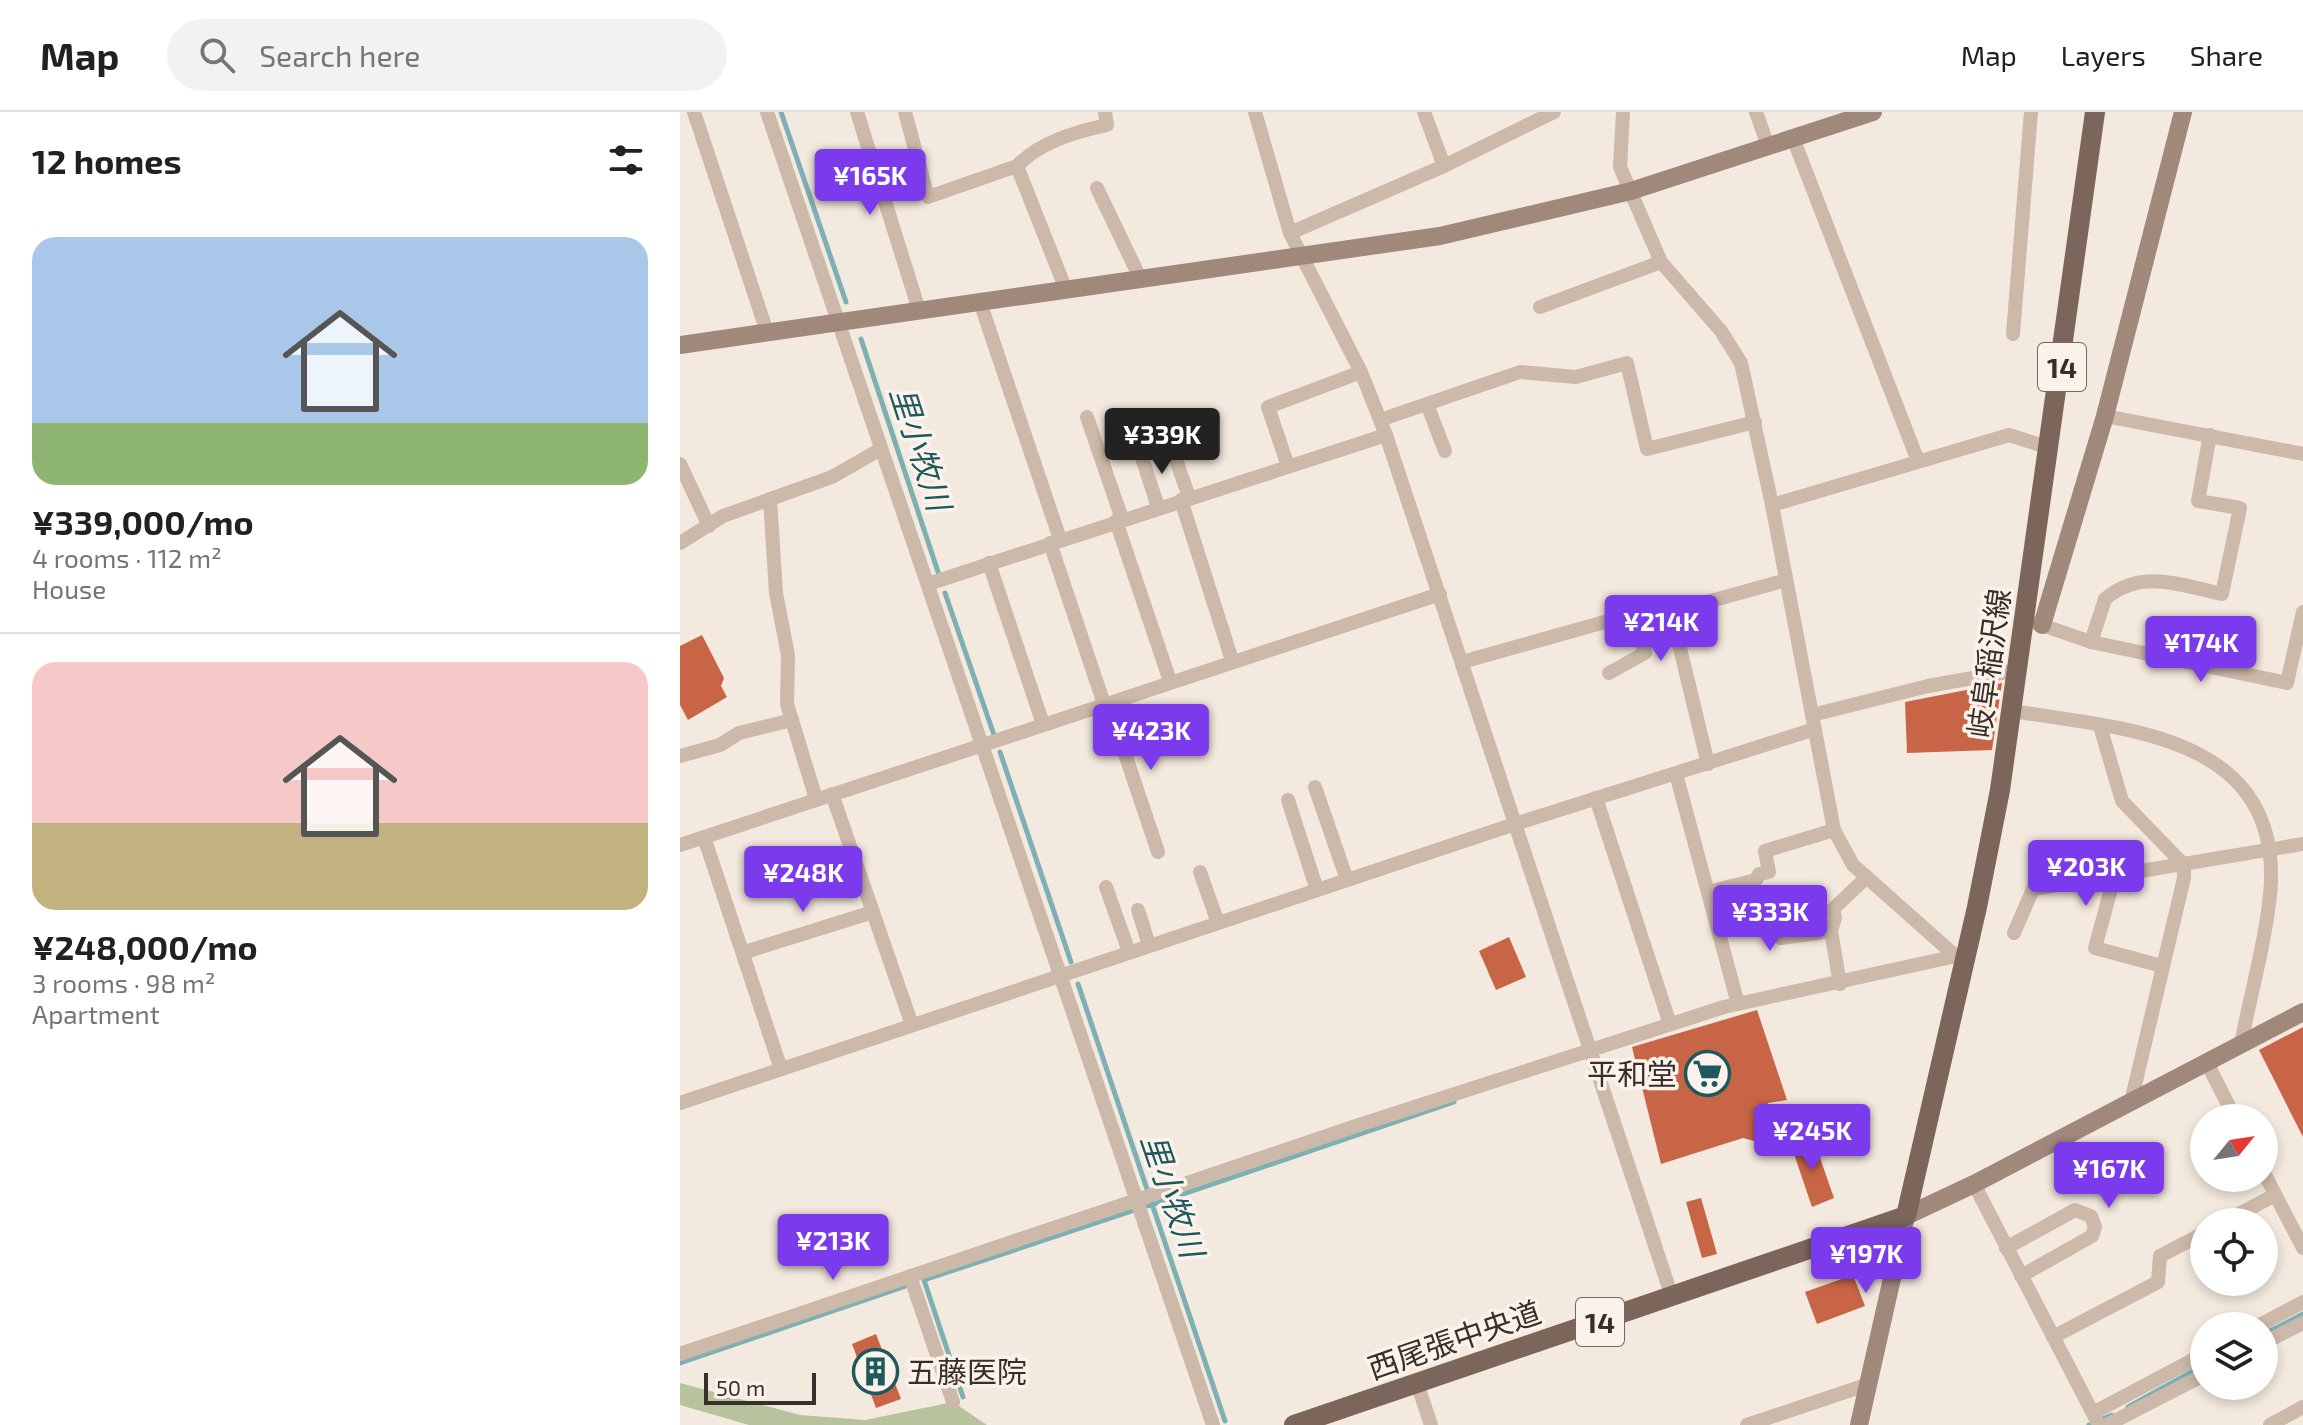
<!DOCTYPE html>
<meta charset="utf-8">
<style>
:root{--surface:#fff;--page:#f2f2f2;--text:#202124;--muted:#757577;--line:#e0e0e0;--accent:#7c3aed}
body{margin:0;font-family:"Exo 2","Noto Sans JP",sans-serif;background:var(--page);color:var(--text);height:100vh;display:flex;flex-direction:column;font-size:30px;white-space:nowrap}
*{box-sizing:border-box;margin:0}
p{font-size:26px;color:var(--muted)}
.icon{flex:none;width:44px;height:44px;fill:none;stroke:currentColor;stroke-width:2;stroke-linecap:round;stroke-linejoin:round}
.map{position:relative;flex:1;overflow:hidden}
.side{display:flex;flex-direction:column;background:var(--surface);width:680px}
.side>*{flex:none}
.needle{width:52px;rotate:60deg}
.tools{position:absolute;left:1510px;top:992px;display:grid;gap:16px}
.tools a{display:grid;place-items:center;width:88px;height:88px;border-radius:50%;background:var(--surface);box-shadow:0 4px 12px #0003;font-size:40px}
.scale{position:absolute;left:24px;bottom:20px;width:112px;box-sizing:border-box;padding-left:8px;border:4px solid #392e29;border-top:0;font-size:22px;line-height:28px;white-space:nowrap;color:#392e29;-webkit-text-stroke:6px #fbf3eb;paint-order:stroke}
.price{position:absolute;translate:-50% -68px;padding:0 18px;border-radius:8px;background:var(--accent);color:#fff;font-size:26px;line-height:52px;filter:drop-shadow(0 2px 4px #0008)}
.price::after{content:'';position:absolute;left:50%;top:48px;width:24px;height:18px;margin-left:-12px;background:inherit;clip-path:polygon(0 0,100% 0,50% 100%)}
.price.on{background:#222;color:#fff}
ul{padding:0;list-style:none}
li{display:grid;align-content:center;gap:16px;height:424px;padding:0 32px}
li+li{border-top:2px solid var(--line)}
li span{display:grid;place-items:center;height:248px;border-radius:24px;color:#555}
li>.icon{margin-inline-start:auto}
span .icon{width:144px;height:144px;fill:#fffc;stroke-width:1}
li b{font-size:34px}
h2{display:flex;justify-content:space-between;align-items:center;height:96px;padding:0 32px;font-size:34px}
header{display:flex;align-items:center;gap:48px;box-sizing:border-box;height:112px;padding:0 40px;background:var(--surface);border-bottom:2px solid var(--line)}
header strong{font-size:38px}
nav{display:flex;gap:44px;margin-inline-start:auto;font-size:28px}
.search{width:560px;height:72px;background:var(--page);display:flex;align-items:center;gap:20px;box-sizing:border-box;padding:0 28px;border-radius:44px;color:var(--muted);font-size:30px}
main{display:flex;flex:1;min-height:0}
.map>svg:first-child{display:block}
.green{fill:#b7c39d}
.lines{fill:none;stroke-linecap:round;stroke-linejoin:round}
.stream{stroke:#7cb0b2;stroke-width:5}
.building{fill:#c96547}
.street{stroke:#ccb9a9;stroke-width:14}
.secondary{stroke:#a0887b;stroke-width:18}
.primary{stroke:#7c655a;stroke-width:20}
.labels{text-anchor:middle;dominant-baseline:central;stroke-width:7;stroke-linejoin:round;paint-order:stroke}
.shield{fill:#fbf3eb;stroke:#736963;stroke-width:2}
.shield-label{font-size:28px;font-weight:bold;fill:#392e29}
.street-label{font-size:30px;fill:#392e29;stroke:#fbf3eb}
.poi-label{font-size:30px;fill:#392e29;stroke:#fbf3eb;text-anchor:end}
.water-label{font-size:32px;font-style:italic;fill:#1d595c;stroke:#fbf3eb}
</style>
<header>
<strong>Map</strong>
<div class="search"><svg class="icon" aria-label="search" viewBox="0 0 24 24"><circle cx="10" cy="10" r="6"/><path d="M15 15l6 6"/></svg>Search here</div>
<nav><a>Map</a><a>Layers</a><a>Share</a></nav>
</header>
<main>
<section class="side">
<h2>12 homes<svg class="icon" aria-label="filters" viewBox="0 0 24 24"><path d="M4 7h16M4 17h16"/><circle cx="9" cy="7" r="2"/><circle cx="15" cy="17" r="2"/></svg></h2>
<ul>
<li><span style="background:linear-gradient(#a9c7e8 75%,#8fb573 0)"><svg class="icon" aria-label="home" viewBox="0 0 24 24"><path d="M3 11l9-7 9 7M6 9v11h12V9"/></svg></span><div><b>¥339,000/mo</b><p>4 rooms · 112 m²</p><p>House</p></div></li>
<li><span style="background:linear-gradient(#f6c9c9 65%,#c2b280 0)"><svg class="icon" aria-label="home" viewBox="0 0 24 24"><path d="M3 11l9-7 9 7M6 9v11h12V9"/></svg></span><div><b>¥248,000/mo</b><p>3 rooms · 98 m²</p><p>Apartment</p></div></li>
</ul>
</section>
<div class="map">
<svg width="1623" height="1313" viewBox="0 0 1623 1313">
<rect width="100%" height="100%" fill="#f3e9de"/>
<polygon class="green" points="0,1271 120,1303 185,1308 273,1290 307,1313 69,1313 0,1293"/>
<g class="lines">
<g class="stream">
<polyline points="101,0 166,190"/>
<polyline points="181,227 258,460"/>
<polyline points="265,481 314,623"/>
<polyline points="320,640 391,850"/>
<polyline points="398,872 545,1309"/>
<polyline points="468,1094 774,990"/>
<polyline points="1584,1222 1623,1202"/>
<polyline points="0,1251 229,1173"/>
<polyline points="283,1285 244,1168 455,1098"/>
<polyline points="1448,1295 1524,1253"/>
<polyline points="1409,1313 1432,1303"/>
</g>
</g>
<g class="building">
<polygon points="22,523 44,566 41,574 47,585 8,608 0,593 0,534"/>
<polygon points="1322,571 1312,638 1227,641 1225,590"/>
<polygon points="829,825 846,865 816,878 799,839"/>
<polygon points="1077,898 1107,988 1088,991 1092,1019 1082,1031 1063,1026 981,1052 952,935"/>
<polygon points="1623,915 1623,1025 1579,938"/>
<polygon points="1133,1026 1154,1086 1132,1095 1111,1033"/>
<polygon points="1021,1086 1037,1142 1022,1146 1006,1090"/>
<polygon points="1173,1163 1185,1194 1137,1212 1125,1180"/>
<polygon points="196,1222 221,1287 196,1296 172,1232"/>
</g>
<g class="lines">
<g class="street">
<polyline points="14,0 87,220"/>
<polyline points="87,0 533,1313"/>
<polyline points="177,0 239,198"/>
<polyline points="225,0 248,85 337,54 386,178"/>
<polyline points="575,0 610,121 681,260 706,323 992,1185"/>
<polyline points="744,0 764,54"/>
<polyline points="943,0 940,55 981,150 1041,219 1061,251 1092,393 1154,718 1173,753 1280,848"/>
<polyline points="1076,0 1088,34"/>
<polyline points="1113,26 1238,349"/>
<path d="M 337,54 C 360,30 395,20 427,13 L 425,0"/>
<polyline points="417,76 460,166"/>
<polyline points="610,121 764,54 874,0"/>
<polyline points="300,190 380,427"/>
<polyline points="860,195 981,150"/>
<polyline points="1333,222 1351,0"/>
<polyline points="747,292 765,339"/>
<polyline points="1425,304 1623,342"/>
<polyline points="407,305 442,407"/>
<polyline points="700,308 840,260 896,265 947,251 967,337 1075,310"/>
<polyline points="452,315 478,395"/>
<polyline points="490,330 509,385"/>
<polyline points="0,352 29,414"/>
<polyline points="608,354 588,295 681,260"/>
<polyline points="90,387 96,481 108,543 107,592 136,687"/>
<polyline points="501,388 552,548"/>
<polyline points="1092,393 1329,323 1370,336"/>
<polyline points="436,409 490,569"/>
<polyline points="0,431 43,404 152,365 201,337"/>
<polyline points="370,431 424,592"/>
<polyline points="309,451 363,612"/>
<polyline points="248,472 706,323"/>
<polyline points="991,499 1028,652"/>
<polyline points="1356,511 1411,530 1607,571 1623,500"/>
<path d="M 1411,530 L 1425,487 C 1461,456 1500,473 1542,482 L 1560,396 L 1518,389 L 1530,323"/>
<polyline points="782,550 946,504 955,510 1106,468"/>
<polyline points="929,561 965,541 955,510"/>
<polyline points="428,591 478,740"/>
<path d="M 1333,599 C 1441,617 1595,621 1591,769 C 1589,817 1570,884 1561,932"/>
<polyline points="1132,603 1248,574 1338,558"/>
<polyline points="1420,614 1442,689 1504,753 1504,766 1451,990"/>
<polyline points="0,644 40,633 59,621 112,608"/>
<polyline points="996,662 1058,892"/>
<polyline points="635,675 667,768"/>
<polyline points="152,682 232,913"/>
<polyline points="916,686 990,912"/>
<polyline points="608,688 637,778"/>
<polyline points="24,725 101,957"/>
<polyline points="0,733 760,482"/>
<polyline points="520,760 538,811"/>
<polyline points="1434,766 1415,836 1482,854"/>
<polyline points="426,775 449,840"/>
<polyline points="1028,780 1076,768 1079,762 1089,760 1085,739 1154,718"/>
<polyline points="458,798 469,833"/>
<polyline points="1036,808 1085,791 1101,826 1151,819"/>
<polyline points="1334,821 1353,777 1623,732"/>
<polyline points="65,840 193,800"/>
<polyline points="1160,872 1151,819 1155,806 1153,797 1187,765"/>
<polyline points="1527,951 1555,1006"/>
<polyline points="0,991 835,712 1135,617"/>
<polyline points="1584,1061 1623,1136"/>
<polyline points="1294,1072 1419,1313"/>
<polyline points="1544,1110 1595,1083"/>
<polyline points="1326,1136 1395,1098 1411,1104 1415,1115 1412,1124 1341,1164"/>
<polyline points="230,1164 273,1290"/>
<polyline points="1578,1214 1623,1190"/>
<polyline points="1373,1225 1478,1170 1480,1144 1524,1121"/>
<polyline points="1584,1231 1623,1211"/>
<polyline points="0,1242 679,1013 1044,895 1276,844"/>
<polyline points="737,1271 751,1313"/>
<polyline points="1413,1301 1524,1242"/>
<polyline points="1067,1313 1189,1272"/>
<polyline points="1427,1313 1524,1263"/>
<polyline points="1590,1313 1623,1295"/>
</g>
<g class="secondary">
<polyline points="0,233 760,124 951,79 1193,0"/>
<polyline points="1362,513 1425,304 1503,0"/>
<polyline points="1179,1313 1226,1104 1294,1072 1623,900"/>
</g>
<polyline class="primary" points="614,1313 1226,1104 1297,795 1320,678 1415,0"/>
</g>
<defs>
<symbol id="supermarket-ring" viewBox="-11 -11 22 22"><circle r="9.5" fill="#fbf3eb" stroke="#1d595c" stroke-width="1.5"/><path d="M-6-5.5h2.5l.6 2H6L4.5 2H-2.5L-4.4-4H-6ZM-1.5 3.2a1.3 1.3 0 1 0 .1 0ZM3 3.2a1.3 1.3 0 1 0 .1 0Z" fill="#1d595c"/></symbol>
<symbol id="building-ring" viewBox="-11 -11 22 22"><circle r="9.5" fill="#fbf3eb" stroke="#1d595c" stroke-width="1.5"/><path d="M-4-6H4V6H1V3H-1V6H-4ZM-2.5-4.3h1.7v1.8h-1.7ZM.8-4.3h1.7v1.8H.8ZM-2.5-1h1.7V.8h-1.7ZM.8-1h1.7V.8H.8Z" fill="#1d595c"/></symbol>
</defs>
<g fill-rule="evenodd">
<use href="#supermarket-ring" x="1002" y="936" width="51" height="51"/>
<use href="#building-ring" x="170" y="1234" width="51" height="51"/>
</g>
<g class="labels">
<g class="shield">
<rect x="1358" y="231" width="48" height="48" rx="6"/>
<rect x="896" y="1186" width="48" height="48" rx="6"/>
</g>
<g class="shield-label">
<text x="1382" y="255">14</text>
<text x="920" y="1210">14</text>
</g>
<g class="street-label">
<text transform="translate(1308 551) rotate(-82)">岐阜稲沢線</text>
<text transform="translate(774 1227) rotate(-19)">西尾張中央道</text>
</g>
<g class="poi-label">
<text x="997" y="961">平和堂</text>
<text x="227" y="1259" text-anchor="start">五藤医院</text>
</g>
<g class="water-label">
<text transform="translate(242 336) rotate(72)">里小牧川</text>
<text transform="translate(494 1083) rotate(71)">里小牧川</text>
</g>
</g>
</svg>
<div class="tools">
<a><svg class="needle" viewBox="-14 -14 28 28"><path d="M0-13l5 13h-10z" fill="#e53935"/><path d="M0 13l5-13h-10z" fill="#757577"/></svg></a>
<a><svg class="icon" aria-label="locate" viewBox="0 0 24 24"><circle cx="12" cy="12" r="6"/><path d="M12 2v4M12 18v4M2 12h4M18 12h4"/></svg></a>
<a><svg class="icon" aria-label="layers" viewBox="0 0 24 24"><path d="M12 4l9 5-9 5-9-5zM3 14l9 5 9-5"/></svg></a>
</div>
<div class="scale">50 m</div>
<b class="price" style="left:190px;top:105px">¥165K</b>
<b class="price on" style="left:482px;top:364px">¥339K</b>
<b class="price" style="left:981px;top:551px">¥214K</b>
<b class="price" style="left:1521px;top:572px">¥174K</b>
<b class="price" style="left:471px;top:660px">¥423K</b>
<b class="price" style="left:1406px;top:796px">¥203K</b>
<b class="price" style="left:123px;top:802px">¥248K</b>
<b class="price" style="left:1090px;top:841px">¥333K</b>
<b class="price" style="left:1132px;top:1060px">¥245K</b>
<b class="price" style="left:1429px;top:1098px">¥167K</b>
<b class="price" style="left:153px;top:1170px">¥213K</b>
<b class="price" style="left:1186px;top:1183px">¥197K</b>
</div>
</main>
